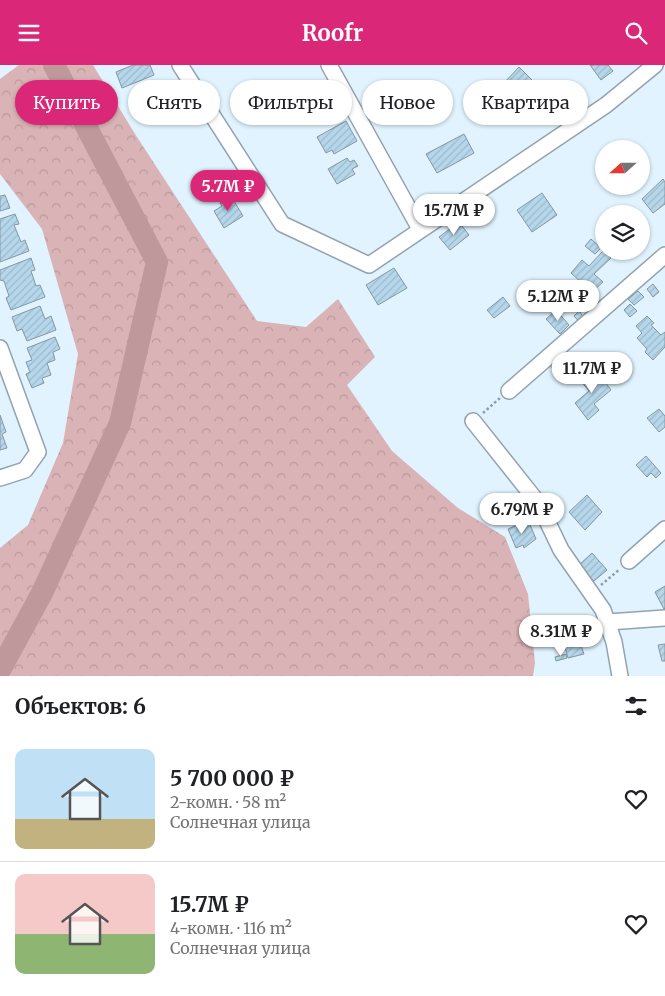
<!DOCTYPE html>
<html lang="ru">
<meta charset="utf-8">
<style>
:root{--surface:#fff;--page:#f6f6f6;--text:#202124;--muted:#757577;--line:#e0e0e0;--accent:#db2777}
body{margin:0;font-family:Merriweather,serif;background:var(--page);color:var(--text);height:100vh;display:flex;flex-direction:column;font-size:19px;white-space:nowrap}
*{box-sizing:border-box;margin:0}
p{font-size:16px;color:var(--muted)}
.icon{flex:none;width:28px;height:28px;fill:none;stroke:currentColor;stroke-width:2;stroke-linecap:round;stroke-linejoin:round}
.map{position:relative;height:611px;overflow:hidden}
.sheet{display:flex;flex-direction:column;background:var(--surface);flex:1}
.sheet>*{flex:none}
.banner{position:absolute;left:15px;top:15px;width:635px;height:45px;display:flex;gap:10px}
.needle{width:32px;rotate:249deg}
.buttons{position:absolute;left:595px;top:75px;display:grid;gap:10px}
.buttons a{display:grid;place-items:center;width:55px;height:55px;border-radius:50%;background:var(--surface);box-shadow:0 1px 4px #0004;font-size:25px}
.price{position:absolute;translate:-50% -42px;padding:0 11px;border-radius:18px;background:#fff;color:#222;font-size:16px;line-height:32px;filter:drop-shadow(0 1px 2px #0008)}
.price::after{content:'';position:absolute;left:50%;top:30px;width:15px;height:11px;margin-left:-8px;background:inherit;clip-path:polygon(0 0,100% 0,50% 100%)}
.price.selected{background:var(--accent);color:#fff}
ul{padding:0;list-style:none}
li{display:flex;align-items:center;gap:15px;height:125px;padding:0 15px}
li+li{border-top:1px solid var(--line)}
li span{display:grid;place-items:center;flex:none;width:140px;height:100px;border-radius:10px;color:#555}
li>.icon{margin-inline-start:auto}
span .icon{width:60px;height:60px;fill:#fffc;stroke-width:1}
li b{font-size:21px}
h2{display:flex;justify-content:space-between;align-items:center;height:60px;padding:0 15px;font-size:21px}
.chip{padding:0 18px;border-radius:22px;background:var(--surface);box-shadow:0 1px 4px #0004;font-size:18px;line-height:45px}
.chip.selected{background:var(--accent);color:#fff}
header{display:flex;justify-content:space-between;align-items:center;height:65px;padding:0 15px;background:var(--accent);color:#fff;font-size:22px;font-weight:700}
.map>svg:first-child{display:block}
.forest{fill:url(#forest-crowns)}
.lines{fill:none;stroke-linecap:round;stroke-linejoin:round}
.river{stroke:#be989a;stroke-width:22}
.building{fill:url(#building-hatch);stroke:#8596a1}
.minor-casing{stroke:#92a3ae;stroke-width:18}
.path{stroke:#8f9da5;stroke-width:2.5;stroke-dasharray:2.5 2.5;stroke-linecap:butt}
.minor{stroke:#fff;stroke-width:15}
</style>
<header><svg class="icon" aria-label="menu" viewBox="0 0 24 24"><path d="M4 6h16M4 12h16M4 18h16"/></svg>Roofr<svg class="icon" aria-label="search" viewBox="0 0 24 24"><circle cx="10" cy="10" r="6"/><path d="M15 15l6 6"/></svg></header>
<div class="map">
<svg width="665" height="611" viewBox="0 0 665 611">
<defs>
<pattern id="forest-crowns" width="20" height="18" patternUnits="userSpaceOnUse" patternTransform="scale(1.25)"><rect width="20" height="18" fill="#d9b3b5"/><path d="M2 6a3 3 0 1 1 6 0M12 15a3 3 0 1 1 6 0" fill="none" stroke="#ba9a9c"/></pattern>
<pattern id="building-hatch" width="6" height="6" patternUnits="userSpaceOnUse" patternTransform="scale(1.25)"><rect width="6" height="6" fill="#b6d7eb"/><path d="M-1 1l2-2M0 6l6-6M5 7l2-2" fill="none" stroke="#9cb9ca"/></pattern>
</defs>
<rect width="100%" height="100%" fill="#e0f3fe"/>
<polygon class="forest" points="19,0 93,0 135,69 257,256 306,262 338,234 375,292 347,320 392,386 458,443 505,472 528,529 535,598 533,611 0,611 0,483 28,460 63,378 78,289 42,164 0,109 0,14"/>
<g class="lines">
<polyline class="river" points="0,605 42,528 120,358 157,197 54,0"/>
</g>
<g class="building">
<polygon points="133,0 150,0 154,10 122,23 116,7"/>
<polygon points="590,0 608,0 613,6 601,15"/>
<polygon points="519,2 546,29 530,46 503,19"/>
<polygon points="346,56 357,76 334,89 332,85 326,88 317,72"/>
<polygon points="464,69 474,88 437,108 426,89"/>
<polygon points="347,93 350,97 354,95 358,101 352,104 355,109 337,119 328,104"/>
<polygon points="663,114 665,117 665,139 653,148 642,134"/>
<polygon points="542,128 557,150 532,167 517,145"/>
<polygon points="5,130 10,143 0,146 0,131"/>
<polygon points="231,131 243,151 224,163 214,146 222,141 220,138"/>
<polygon points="15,149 19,159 14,160 21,177 25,175 29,186 0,197 0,154"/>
<polygon points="459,157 469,170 450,185 439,172"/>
<polygon points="591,174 601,183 595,189 585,181"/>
<polygon points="603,186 611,193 594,209 603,217 592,227 571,208 582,195 589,201"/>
<polygon points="31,193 35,205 31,206 36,221 40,220 45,232 11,245 6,233 9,231 4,216 0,215 0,205"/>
<polygon points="394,203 407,223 378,240 366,220"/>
<polygon points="653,219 659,227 653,232 647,224"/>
<polygon points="638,226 644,232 634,240 628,234"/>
<polygon points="503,232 510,241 494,253 487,245"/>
<polygon points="630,239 637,246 630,252 624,245"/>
<polygon points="40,241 45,254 51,251 56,265 27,276 22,264 17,266 12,252"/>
<polygon points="556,245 569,260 560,269 546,254"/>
<polygon points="579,246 585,254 580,258 574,251"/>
<polygon points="647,251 654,258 651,260 661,270 665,267 665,282 653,295 645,287 647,284 637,273 642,268 636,261"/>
<polygon points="55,272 60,284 53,287 55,295 47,298 51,310 42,313 44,318 32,323 26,309 30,307 26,297 32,295 27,283"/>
<polygon points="558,296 567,306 559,312 551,302"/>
<polygon points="616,302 625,314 619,319 610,307"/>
<polygon points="595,304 611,325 594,339 599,345 588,355 575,338 589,326 581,316"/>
<polygon points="659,344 665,351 665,362 659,367 647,353"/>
<polygon points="0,350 6,367 2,369 7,383 0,385"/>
<polygon points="646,391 661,408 656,413 651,408 647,412 636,400"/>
<polygon points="587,430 602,447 585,465 569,447"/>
<polygon points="528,455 536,474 524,483 523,480 516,483 508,464"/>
<polygon points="592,488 607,505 594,516 579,500"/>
<polygon points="665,521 665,543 664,544 655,527"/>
<polygon points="579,575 584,589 568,593 564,579"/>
<polygon points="665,579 665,596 662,596 658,580"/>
<polygon points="566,589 567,593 556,596 555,592"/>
</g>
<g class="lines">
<defs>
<g id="minor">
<polyline points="180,0 282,159 369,200 606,40 655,0"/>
<polyline points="329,0 420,164"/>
<polyline points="0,283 38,387 25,405 0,413"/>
<polyline points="509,326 665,190"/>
<polyline points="473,356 539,439 561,485 603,545 614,577 620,611"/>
<polyline points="629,496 665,464"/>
<polyline points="608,557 665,553"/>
</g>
</defs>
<use href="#minor" class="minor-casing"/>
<g class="path">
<polyline points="483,348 500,333"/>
<polyline points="601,520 620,504"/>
</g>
<use href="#minor" class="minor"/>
</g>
</svg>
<div class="buttons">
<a><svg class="needle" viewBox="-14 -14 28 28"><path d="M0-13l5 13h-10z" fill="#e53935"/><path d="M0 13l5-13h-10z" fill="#757577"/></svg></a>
<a><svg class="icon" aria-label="layers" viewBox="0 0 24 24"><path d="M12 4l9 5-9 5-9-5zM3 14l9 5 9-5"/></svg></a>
</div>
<b class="price selected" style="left:228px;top:147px">5.7M ₽</b>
<b class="price" style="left:454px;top:171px">15.7M ₽</b>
<b class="price" style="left:558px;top:257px">5.12M ₽</b>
<b class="price" style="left:592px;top:329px">11.7M ₽</b>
<b class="price" style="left:522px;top:470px">6.79M ₽</b>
<b class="price" style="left:561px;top:592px">8.31M ₽</b>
<div class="banner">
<a class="chip selected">Купить</a>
<a class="chip">Снять</a>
<a class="chip">Фильтры</a>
<a class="chip">Новое</a>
<a class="chip">Квартира</a>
</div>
</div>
<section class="sheet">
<h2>Объектов: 6<svg class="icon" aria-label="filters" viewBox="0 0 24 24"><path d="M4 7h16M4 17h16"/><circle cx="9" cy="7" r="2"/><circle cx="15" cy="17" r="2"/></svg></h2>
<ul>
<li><span style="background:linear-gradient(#bfe0f5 70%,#c2b280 0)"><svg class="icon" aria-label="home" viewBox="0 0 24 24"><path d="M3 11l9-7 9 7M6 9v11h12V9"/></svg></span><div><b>5 700 000 ₽</b><p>2-комн. · 58 m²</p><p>Солнечная улица</p></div><svg class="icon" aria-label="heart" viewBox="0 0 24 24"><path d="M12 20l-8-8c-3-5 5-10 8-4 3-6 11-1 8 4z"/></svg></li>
<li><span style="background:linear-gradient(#f6c9c9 60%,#8fb573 0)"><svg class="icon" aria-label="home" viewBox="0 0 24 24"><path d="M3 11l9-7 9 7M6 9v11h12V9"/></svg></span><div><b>15.7M ₽</b><p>4-комн. · 116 m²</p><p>Солнечная улица</p></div><svg class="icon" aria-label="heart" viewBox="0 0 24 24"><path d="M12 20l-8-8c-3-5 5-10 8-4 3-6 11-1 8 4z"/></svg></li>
</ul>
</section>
